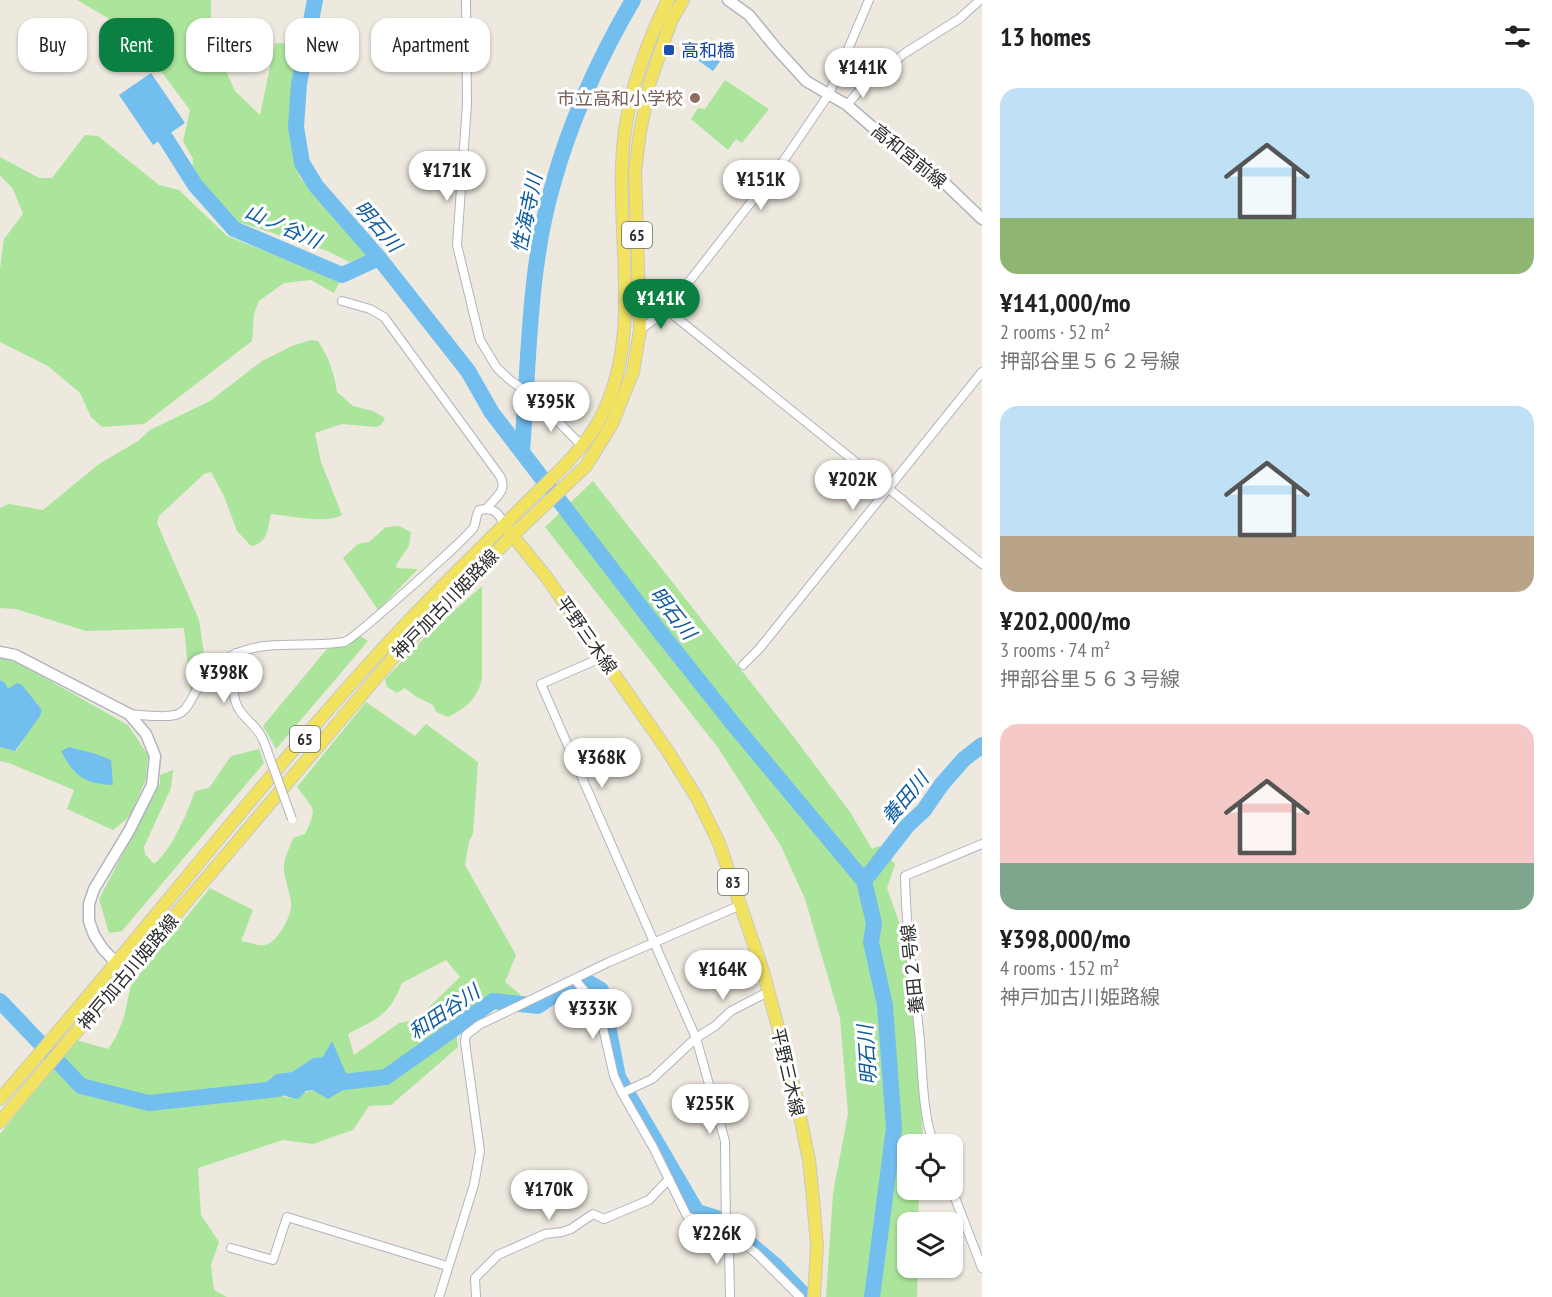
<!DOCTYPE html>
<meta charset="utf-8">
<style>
:root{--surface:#fff;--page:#f2f2f2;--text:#202124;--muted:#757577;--accent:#0b8043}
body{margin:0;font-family:"PT Sans Narrow","Noto Sans JP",sans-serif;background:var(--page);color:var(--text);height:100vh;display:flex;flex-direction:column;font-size:22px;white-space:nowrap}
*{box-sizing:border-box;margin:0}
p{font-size:20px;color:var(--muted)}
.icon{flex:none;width:33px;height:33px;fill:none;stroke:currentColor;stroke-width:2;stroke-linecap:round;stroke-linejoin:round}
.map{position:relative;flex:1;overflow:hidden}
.side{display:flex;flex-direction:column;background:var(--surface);width:570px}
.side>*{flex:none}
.top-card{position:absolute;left:18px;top:18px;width:570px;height:54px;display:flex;gap:12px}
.tools{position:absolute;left:897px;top:1134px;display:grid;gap:12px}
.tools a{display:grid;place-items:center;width:66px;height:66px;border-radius:12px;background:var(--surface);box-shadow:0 2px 4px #0004;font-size:30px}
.price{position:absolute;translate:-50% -51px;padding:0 14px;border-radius:21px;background:#fff;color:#222;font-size:20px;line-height:39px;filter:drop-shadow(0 2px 3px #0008)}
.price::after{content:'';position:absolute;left:50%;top:36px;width:18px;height:14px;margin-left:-9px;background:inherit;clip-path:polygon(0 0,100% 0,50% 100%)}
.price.active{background:var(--accent);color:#fff}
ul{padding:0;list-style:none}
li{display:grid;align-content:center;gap:12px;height:318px;padding:0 18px}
li span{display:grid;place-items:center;height:186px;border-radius:18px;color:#555}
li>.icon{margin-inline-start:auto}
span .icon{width:108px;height:108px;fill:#fffc;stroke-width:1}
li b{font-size:26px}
h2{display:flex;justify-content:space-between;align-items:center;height:72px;padding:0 18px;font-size:26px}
.pill{padding:0 21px;border-radius:18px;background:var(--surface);box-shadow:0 2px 4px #0004;font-size:21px;line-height:54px}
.pill.active{background:var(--accent);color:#fff}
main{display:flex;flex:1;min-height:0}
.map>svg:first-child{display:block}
.green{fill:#abe49b;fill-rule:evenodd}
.water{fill:#72beef}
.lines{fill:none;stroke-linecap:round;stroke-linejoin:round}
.river{stroke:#72beef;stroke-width:16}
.street-casing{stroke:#b2b3c0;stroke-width:10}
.secondary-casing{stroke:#b2b3c0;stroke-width:13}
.primary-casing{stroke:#c8c8c8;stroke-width:14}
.street{stroke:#fff;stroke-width:8}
.secondary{stroke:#fff;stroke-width:10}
.primary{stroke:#f1e260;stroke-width:12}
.street-bridge-casing{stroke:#b2b3c0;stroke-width:10;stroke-linecap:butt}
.street-bridge{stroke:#fff;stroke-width:8}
.transit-dot{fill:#1a4fb4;stroke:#fff;stroke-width:2}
.education-dot{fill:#8d6e63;stroke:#fff;stroke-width:2}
.labels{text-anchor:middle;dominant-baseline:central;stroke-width:6;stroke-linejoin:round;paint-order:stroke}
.shield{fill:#fff;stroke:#6b6b6b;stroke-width:1.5}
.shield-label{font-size:16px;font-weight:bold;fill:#2c2c2c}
.transit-label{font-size:18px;fill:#164399;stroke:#fff;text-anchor:start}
.education-label{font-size:18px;fill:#785e54;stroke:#fff;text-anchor:end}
.street-label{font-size:18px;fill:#2c2c2c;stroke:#fff}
.water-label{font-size:20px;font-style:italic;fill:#0d5ba0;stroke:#fff}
</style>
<main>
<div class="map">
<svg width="982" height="1297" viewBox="0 0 982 1297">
<rect width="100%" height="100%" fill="#eee9df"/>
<g class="green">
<polygon points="77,0 211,0 211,37 235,91 260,115 275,43 302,44 290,134 299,176 368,256 349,262 328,251 232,220 192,170 193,159 183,141 190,110 140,43 111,20"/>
<polygon points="725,80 769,109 742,143 736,139 728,150 691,119 698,108 705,109"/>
<polygon points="85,135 98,136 159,185 179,190 227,236 340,281 334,293 311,280 284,283 259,301 254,314 252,341 144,424 102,427 91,417 80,393 48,366 0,342 0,269 4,239 23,214 13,189 0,175 0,157 39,178 52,178"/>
<path d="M 311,340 L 318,341 C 329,358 334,373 337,392 L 353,406 L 373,411 L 385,418 L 382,424 L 376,427 L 342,424 L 315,433 L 321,462 L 342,515 C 326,524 290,516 271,514 C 268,527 268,544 251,546 L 237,531 L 224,496 L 211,472 L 204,474 L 159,516 L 157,523 L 199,620 L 206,667 L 191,698 L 184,628 L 86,631 L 16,609 L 0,608 L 0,508 L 9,504 L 43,510 L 99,464 L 138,441 L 150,430 L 210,401 L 262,361 L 292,346 Z"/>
<polygon points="593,481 793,736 850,812 872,849 879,846 895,864 887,888 908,947 923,1134 917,1144 908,1144 908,1190 919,1191 918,1222 908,1222 908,1268 918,1268 917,1297 826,1297 833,1193 848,1114 840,1018 805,899 781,846 719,749 545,527"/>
<polygon points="399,526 411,532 409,546 396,565 397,568 418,569 378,610 343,558 358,544 369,542 386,527"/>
<path d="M 482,586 L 482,679 C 477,699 466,708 448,717 L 436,712 L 433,705 L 415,696 L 405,688 L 397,693 L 387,687 L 385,679 L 429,633 Z"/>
<polygon points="360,636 368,641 276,749 263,726 327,649 347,646"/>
<polygon points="0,657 15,661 128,725 148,755 146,779 130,816 113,830 67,809 74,790 9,763 0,761 0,747 16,751 42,710 32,698 8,690 5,683 0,680"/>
<path d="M 366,702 L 415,736 L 426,724 L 478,762 L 473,834 L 469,841 L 465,865 L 516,955 L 505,982 L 521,995 L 456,1030 L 458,1047 L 391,1105 L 369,1106 L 353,1130 L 313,1144 L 283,1140 L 198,1168 L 201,1215 L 219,1242 L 211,1265 L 214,1290 L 227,1297 L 0,1297 L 0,1134 L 76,1040 L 108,1049 L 116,1037 L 124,1017 L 131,985 L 210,888 L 253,910 L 241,941 C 249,942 258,946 265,945 C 277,943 290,918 291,907 C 292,894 283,879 284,865 C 285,856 290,847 293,838 L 305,834 C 318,807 314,810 297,787 ZM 446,960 L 460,977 L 416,1020 L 399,1023 L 354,1055 L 348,1034 C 378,1018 389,1016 402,983 ZM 323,1057 L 313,1090 L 287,1098 L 281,1095 L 264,1095 L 257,1090 L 276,1074 L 292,1072 L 313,1058 Z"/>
<path d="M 259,749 L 264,763 L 122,931 L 109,933 L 99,899 L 160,783 L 160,775 L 173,770 L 171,788 L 144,847 L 145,854 L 154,864 C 171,852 188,811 195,791 L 209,788 L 231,756 Z"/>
</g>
<g class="water">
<polygon points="692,41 721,60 713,71 685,51"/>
<polygon points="151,73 185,123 153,145 119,95"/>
<polygon points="0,680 5,683 8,689 17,683 22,685 42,710 40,716 15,751 0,747"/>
<path d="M 69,747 L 96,754 L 111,760 L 113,785 C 85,784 74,776 61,751 Z"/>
<path d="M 332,1041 L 351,1085 L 328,1099 L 313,1090 L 306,1091 L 298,1099 C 291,1098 285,1095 278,1095 C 270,1094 264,1095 257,1093 L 257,1090 L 276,1074 L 292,1072 L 313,1058 L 323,1057 Z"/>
</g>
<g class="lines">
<g class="river">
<polyline points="315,0 299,84 296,127 302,163 316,186 379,258 468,371 492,413 657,628 734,725 864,881 874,923 871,942 885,1005 894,1128 872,1297"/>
<polyline points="154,120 195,185 234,229 342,275 379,258"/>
<path d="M 522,451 C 529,364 528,269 553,184 C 571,119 599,58 633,0"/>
<polyline points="864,881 907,826 924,810 942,784 964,759 982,745"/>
<polyline points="0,1001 81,1086 149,1103 278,1089"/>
<polyline points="327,1084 386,1077 493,1001 538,1006 554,995 589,983 601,990 618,1077 697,1212 720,1219 776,1266 806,1297"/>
</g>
<defs>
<g id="street">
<polyline points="466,0 467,104 457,245 480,340 497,368 510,380 538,401 582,446"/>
<polyline points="847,105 860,90 905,53 959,19 980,0"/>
<path d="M 342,301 L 370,309 L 384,317 L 500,476 C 508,490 496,497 487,508"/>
<polyline points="667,310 982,564"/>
<polyline points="640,330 667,310 784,160 829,94 869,0"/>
<path d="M 236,653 C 235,671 229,695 240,711 C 249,723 259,728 264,742"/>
<polyline points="603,657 541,684 696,1038 725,1141 726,1231 729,1251 730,1297"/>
<polyline points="743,665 759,649 982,372"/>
<path d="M 129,714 C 144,715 161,718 175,715 C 188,712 191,698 198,688 C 206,676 221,660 235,654 C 268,639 309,648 344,642 C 353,640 467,538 474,527 C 476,522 476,515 479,510 C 493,507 499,512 504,525"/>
<polyline points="575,980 598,1006 614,1076 622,1093 653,1147 687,1216 726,1231 756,1253 800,1297"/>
<polyline points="622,1093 652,1079 696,1038 715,1026 731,1011 768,992"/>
<path d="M 934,1144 C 923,1119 922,1069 920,1040 C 914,985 906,931 905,876 L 982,844"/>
<polyline points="952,1190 982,1268"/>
<polyline points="231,1248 273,1260 287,1217 447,1266"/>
<polyline points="439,1297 474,1185 480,1151 465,1042 466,1035 479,1025 609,962 741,905"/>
<polyline points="476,1297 475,1278 498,1255 545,1234 562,1232 571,1229 593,1214 604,1219 649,1200 669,1179"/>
</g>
<g id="secondary">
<polyline points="728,0 749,15 776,48 806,81 847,105 901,152 930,169 982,219"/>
<polyline points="0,652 15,655 129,714 146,734 155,756 152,785 129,831 94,889 89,904 89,921 94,935 103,949 127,974"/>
</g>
<g id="primary">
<polyline points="509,531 547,578 667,750 697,798 719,843 763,971 794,1087 809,1160 813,1199 817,1245 814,1297"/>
<path d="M 0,1099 C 132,949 253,790 388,643 C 430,597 475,554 520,509 C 548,481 581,454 600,419 C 641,341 619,251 622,167 C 623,109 642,52 668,0"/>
<polyline points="0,1122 398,652 512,536 586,466 612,424 633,372 640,330 635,171 640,132 650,82 671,21 683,0"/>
</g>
</defs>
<use href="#street" class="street-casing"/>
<use href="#secondary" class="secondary-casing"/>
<use href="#primary" class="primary-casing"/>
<use href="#street" class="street"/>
<use href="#secondary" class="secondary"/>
<use href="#primary" class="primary"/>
<defs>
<polyline id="street-bridge" points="264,742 292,819"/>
</defs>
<use href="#street-bridge" class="street-bridge-casing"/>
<use href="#street-bridge" class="street-bridge"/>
</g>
<rect class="transit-dot" x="663" y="44" width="12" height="12" rx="3"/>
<circle class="education-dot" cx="695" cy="98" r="6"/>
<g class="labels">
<g class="shield">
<rect x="622" y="222" width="30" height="26" rx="4.5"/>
<rect x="290" y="726" width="30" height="26" rx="4.5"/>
<rect x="718" y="869" width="30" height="26" rx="4.5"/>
</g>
<g class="shield-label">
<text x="637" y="235">65</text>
<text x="305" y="739">65</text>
<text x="733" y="882">83</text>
</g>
<g class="transit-label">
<text x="681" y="50">高和橋</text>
</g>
<g class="education-label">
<text x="683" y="98">市立高和小学校</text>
</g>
<g class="street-label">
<text transform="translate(909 156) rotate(39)">高和宮前線</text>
<text transform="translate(445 604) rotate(-46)">神戸加古川姫路線</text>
<text transform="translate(587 635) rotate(55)">平野三木線</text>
<text transform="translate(912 969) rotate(-96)">養田２号線</text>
<text transform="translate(128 972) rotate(-50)">神戸加古川姫路線</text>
<text transform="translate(788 1072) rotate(77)">平野三木線</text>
</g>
<g class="water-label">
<text transform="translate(527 213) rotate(-78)">性海寺川</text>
<text transform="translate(283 226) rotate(24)">山ノ谷川</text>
<text transform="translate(378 226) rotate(49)">明石川</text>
<text transform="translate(673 613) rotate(52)">明石川</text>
<text transform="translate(905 798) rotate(-50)">養田川</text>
<text transform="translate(444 1012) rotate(-34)">和田谷川</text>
<text transform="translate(867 1055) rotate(-94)">明石川</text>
</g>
</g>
</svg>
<div class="tools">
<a><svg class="icon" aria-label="locate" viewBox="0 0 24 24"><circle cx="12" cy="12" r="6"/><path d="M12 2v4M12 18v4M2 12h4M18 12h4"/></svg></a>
<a><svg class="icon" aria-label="layers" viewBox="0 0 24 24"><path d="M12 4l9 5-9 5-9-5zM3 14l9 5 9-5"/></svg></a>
</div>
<b class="price" style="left:863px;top:99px">¥141K</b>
<b class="price" style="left:447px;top:202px">¥171K</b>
<b class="price" style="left:761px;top:211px">¥151K</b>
<b class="price active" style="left:661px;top:330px">¥141K</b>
<b class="price" style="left:551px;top:433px">¥395K</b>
<b class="price" style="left:853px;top:511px">¥202K</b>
<b class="price" style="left:224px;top:704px">¥398K</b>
<b class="price" style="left:602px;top:789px">¥368K</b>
<b class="price" style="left:723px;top:1001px">¥164K</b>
<b class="price" style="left:593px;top:1040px">¥333K</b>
<b class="price" style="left:710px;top:1135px">¥255K</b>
<b class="price" style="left:549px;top:1221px">¥170K</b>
<b class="price" style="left:717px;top:1265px">¥226K</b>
<div class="top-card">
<a class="pill">Buy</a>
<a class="pill active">Rent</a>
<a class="pill">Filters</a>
<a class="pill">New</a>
<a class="pill">Apartment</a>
</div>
</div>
<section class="side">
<h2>13 homes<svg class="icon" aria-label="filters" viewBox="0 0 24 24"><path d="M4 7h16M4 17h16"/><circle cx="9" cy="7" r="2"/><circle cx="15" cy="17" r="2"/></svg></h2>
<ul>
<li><span style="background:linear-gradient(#bfe0f5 70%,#8fb573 0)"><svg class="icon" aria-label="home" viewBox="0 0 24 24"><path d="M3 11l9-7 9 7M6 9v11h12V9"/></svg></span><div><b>¥141,000/mo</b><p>2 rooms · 52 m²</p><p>押部谷里５６２号線</p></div></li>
<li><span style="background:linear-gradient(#bfe0f5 70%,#b9a48a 0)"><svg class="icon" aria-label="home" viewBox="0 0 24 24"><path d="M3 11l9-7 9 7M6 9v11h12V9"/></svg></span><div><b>¥202,000/mo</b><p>3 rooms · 74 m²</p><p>押部谷里５６３号線</p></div></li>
<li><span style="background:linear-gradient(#f6c9c9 75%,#7fa58c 0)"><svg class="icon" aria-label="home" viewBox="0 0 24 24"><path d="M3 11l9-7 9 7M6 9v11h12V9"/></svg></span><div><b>¥398,000/mo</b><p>4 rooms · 152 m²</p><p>神戸加古川姫路線</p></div></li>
</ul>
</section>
</main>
